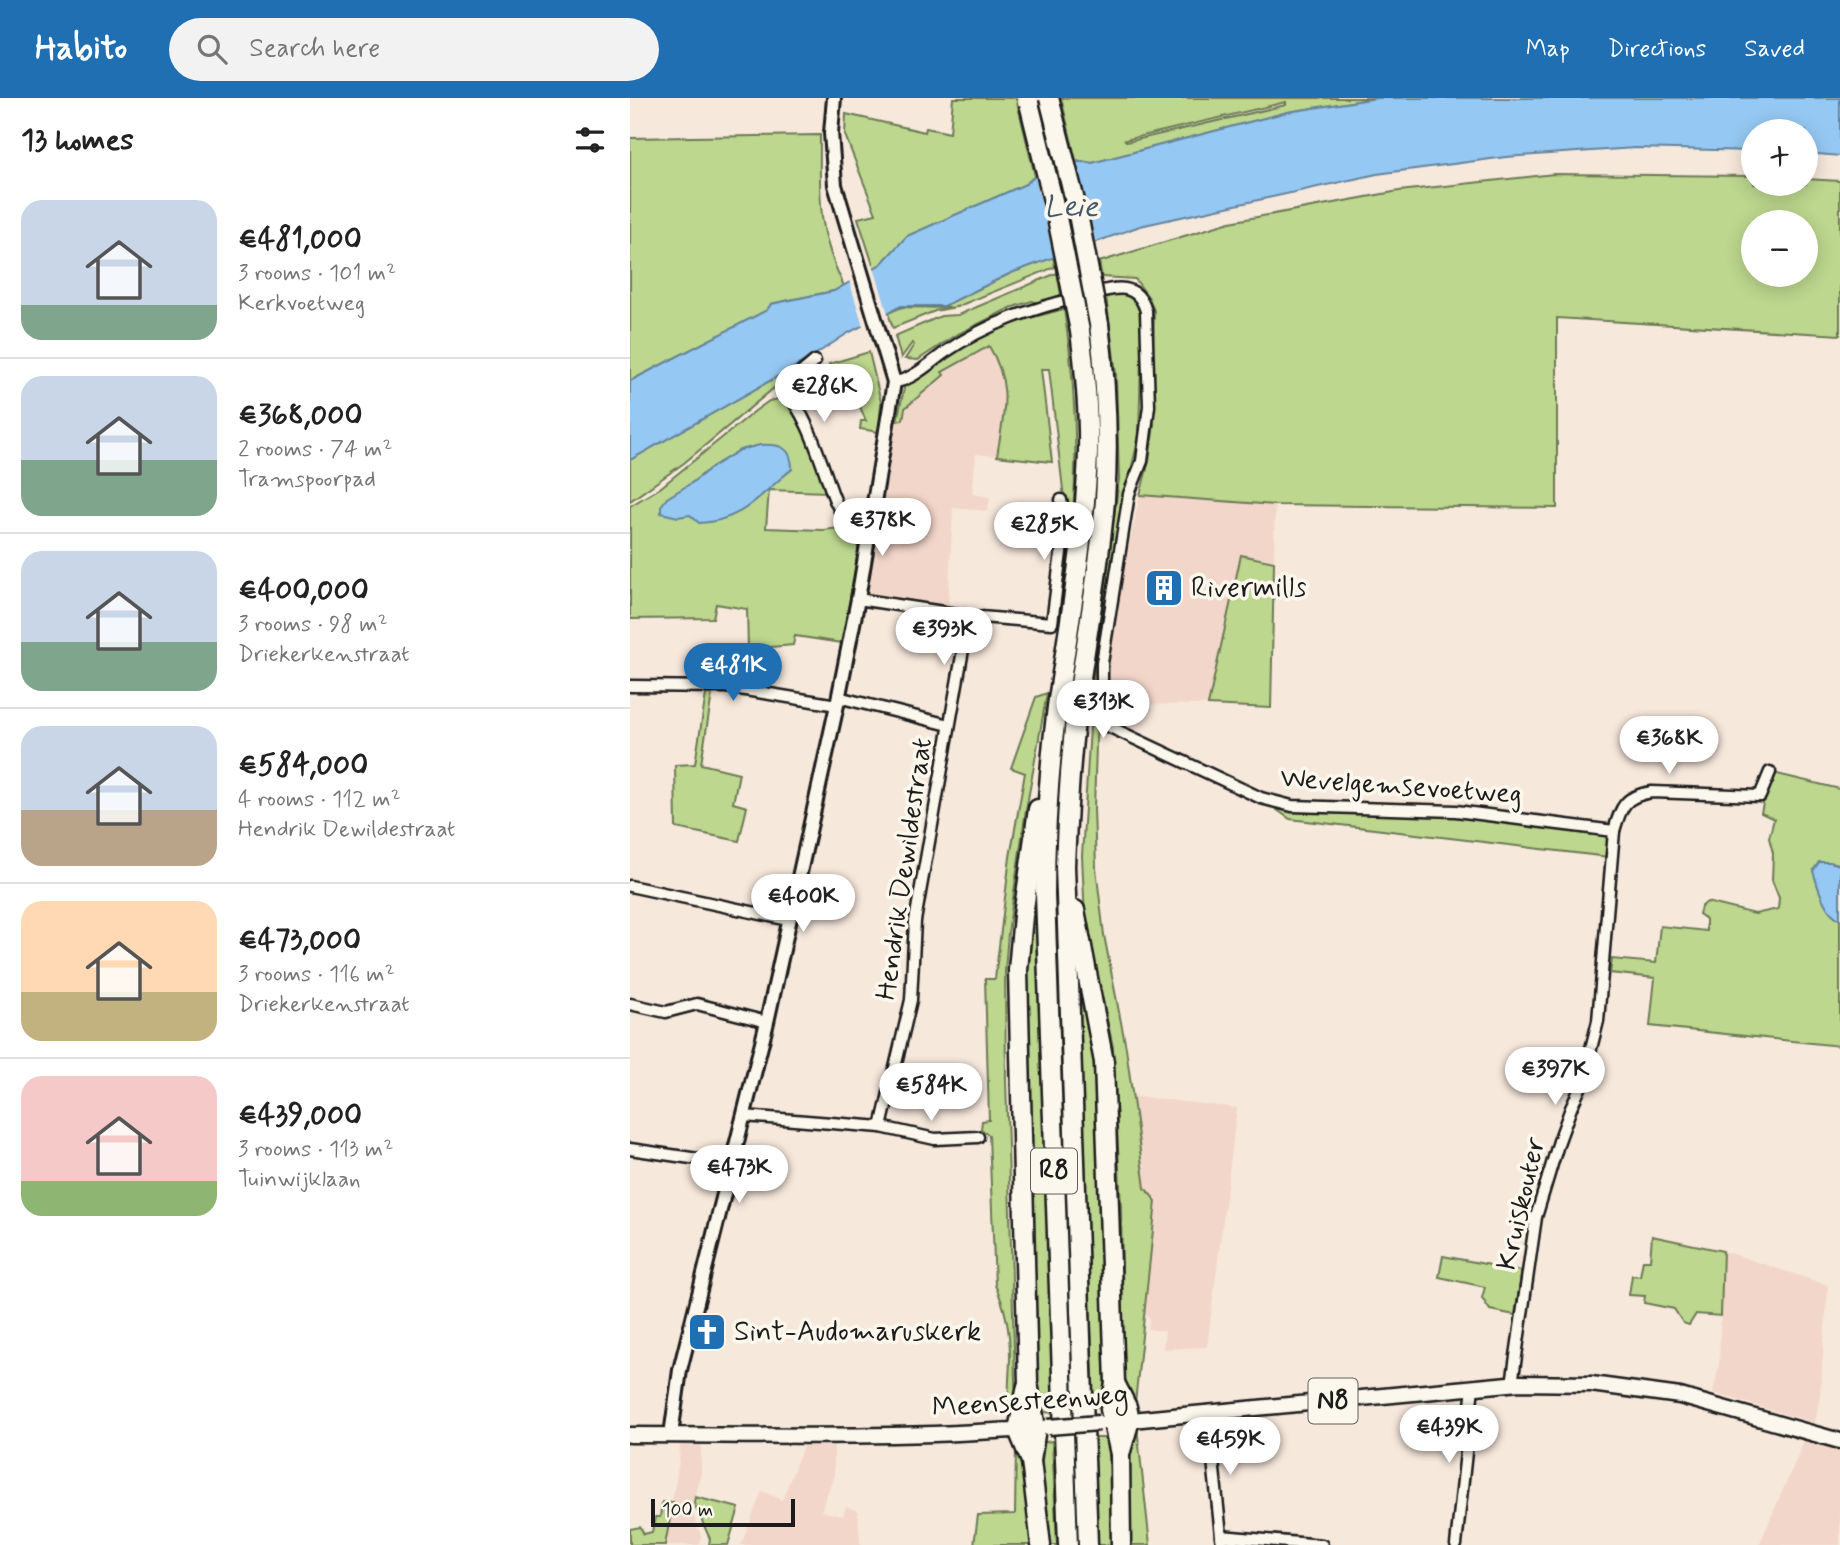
<!DOCTYPE html>
<meta charset="utf-8">
<style>
:root{--surface:#fff;--page:#f2f2f2;--text:#222;--muted:#767676;--line:#e0e0e0;--accent:#1f6fb2}
body{margin:0;font-family:Mynerve,sans-serif;background:var(--page);color:var(--text);height:100vh;display:flex;flex-direction:column;font-size:26px;white-space:nowrap}
*{box-sizing:border-box;margin:0}
p{font-size:23px;color:var(--muted)}
.icon{flex:none;width:38px;height:38px;fill:none;stroke:currentColor;stroke-width:2;stroke-linecap:round;stroke-linejoin:round}
.map{position:relative;flex:1;overflow:hidden}
.sheet{display:flex;flex-direction:column;background:var(--surface);width:630px}
.sheet>*{flex:none}
.tools{position:absolute;left:1111px;top:21px;display:grid;gap:14px}
.tools a{display:grid;place-items:center;width:77px;height:77px;border-radius:50%;background:var(--surface);box-shadow:0 4px 18px #0003;font-size:35px}
.scale{position:absolute;left:21px;bottom:18px;width:144px;box-sizing:border-box;padding-left:7px;border:4px solid #1c1c1c;border-top:0;font-size:19px;line-height:24px;white-space:nowrap;color:#1c1c1c;-webkit-text-stroke:5px #fbf7ec;paint-order:stroke}
.price{position:absolute;translate:-50% -60px;padding:0 16px;border-radius:24px;background:#fff;color:#222;font-size:23px;line-height:46px;filter:drop-shadow(0 2px 4px #0008)}
.price::after{content:'';position:absolute;left:50%;top:42px;width:21px;height:16px;margin-left:-10px;background:inherit;clip-path:polygon(0 0,100% 0,50% 100%)}
.price.active{background:var(--accent);color:#fff}
ul{padding:0;list-style:none}
li{display:flex;align-items:center;gap:21px;height:175px;padding:0 21px}
li+li{border-top:2px solid var(--line)}
li span{display:grid;place-items:center;flex:none;width:196px;height:140px;border-radius:21px;color:#555}
li>.icon{margin-inline-start:auto}
span .icon{width:84px;height:84px;fill:#fffc;stroke-width:1}
li b{font-size:30px}
h2{display:flex;justify-content:space-between;align-items:center;height:84px;padding:0 21px;font-size:30px}
header{display:flex;align-items:center;gap:42px;box-sizing:border-box;height:98px;padding:0 35px;background:var(--accent);color:#fff}
header strong{font-size:33px}
nav{display:flex;gap:38px;margin-inline-start:auto;font-size:24px}
.search{width:490px;height:63px;background:var(--page);display:flex;align-items:center;gap:18px;box-sizing:border-box;padding:0 24px;border-radius:38px;color:var(--muted);font-size:26px}
main{display:flex;flex:1;min-height:0}
.map>svg:first-child{display:block}
.built{fill:#f2d6c9}
.green{fill:#bdd78e;stroke:#6c7a55;stroke-width:2;fill-rule:evenodd}
.water{fill:#95c8f2;stroke:#65839c;stroke-width:2}
.pier{fill:#f7e8dc}
.lines{fill:none;stroke-linecap:round;stroke-linejoin:round}
.street-casing{stroke:#1c1c1c;stroke-width:15}
.secondary-casing{stroke:#1c1c1c;stroke-width:18}
.primary-casing{stroke:#1c1c1c;stroke-width:19}
.highway-casing{stroke:#1c1c1c;stroke-width:23}
.street{stroke:#fbf7ec;stroke-width:10}
.secondary{stroke:#fbf7ec;stroke-width:12}
.primary{stroke:#fbf7ec;stroke-width:14}
.highway{stroke:#fbf7ec;stroke-width:18}
.primary-bridge-casing{stroke:#1c1c1c;stroke-width:19;stroke-linecap:butt}
.highway-bridge-casing{stroke:#1c1c1c;stroke-width:23;stroke-linecap:butt}
.primary-bridge{stroke:#fbf7ec;stroke-width:14}
.highway-bridge{stroke:#fbf7ec;stroke-width:18}
.labels{text-anchor:middle;dominant-baseline:central;stroke-width:7;stroke-linejoin:round;paint-order:stroke}
.shield{fill:#fbf7ec;stroke:#5f5e5a;stroke-width:2}
.shield-label{font-size:26px;font-weight:bold;fill:#1c1c1c}
.poi-label{font-size:28px;fill:#1c1c1c;stroke:#fbf7ec;text-anchor:start}
.street-label{font-size:28px;fill:#1c1c1c;stroke:#fbf7ec}
.water-label{font-size:30px;font-style:italic;fill:#465867;stroke:#fbf7ec}
</style>
<header>
<strong>Habito</strong>
<div class="search"><svg class="icon" aria-label="search" viewBox="0 0 24 24"><circle cx="10" cy="10" r="6"/><path d="M15 15l6 6"/></svg>Search here</div>
<nav><a>Map</a><a>Directions</a><a>Saved</a></nav>
</header>
<main>
<section class="sheet">
<h2>13 homes<svg class="icon" aria-label="filters" viewBox="0 0 24 24"><path d="M4 7h16M4 17h16"/><circle cx="9" cy="7" r="2"/><circle cx="15" cy="17" r="2"/></svg></h2>
<ul>
<li><span style="background:linear-gradient(#c9d6e8 75%,#7fa58c 0)"><svg class="icon" aria-label="home" viewBox="0 0 24 24"><path d="M3 11l9-7 9 7M6 9v11h12V9"/></svg></span><div><b>€481,000</b><p>3 rooms · 101 m²</p><p>Kerkvoetweg</p></div></li>
<li><span style="background:linear-gradient(#c9d6e8 60%,#7fa58c 0)"><svg class="icon" aria-label="home" viewBox="0 0 24 24"><path d="M3 11l9-7 9 7M6 9v11h12V9"/></svg></span><div><b>€368,000</b><p>2 rooms · 74 m²</p><p>Tramspoorpad</p></div></li>
<li><span style="background:linear-gradient(#c9d6e8 65%,#7fa58c 0)"><svg class="icon" aria-label="home" viewBox="0 0 24 24"><path d="M3 11l9-7 9 7M6 9v11h12V9"/></svg></span><div><b>€400,000</b><p>3 rooms · 98 m²</p><p>Driekerkenstraat</p></div></li>
<li><span style="background:linear-gradient(#c9d6e8 60%,#b9a48a 0)"><svg class="icon" aria-label="home" viewBox="0 0 24 24"><path d="M3 11l9-7 9 7M6 9v11h12V9"/></svg></span><div><b>€584,000</b><p>4 rooms · 112 m²</p><p>Hendrik Dewildestraat</p></div></li>
<li><span style="background:linear-gradient(#ffd9b3 65%,#c2b280 0)"><svg class="icon" aria-label="home" viewBox="0 0 24 24"><path d="M3 11l9-7 9 7M6 9v11h12V9"/></svg></span><div><b>€473,000</b><p>3 rooms · 116 m²</p><p>Driekerkenstraat</p></div></li>
<li><span style="background:linear-gradient(#f6c9c9 75%,#8fb573 0)"><svg class="icon" aria-label="home" viewBox="0 0 24 24"><path d="M3 11l9-7 9 7M6 9v11h12V9"/></svg></span><div><b>€439,000</b><p>3 rooms · 113 m²</p><p>Tuinwijklaan</p></div></li>
</ul>
</section>
<div class="map">
<svg width="1210" height="1447" viewBox="0 0 1210 1447">
<rect width="100%" height="100%" fill="#f7e8dc"/>
<filter id="ink" filterUnits="userSpaceOnUse"><feTurbulence type="fractalNoise" baseFrequency=".0143" numOctaves="2"/><feDisplacementMap in="SourceGraphic" scale="14" xChannelSelector="R" yChannelSelector="G"/><feConvolveMatrix kernelMatrix="1 2 1 2 8 2 1 2 1" color-interpolation-filters="sRGB"/></filter>
<g filter="url(#ink)">
<g class="built">
<polygon points="359,248 369,265 375,283 373,324 367,358 346,356 342,396 360,399 358,413 323,410 318,510 235,500 246,443 273,443 276,405 253,403 267,323 273,322 274,310 311,275"/>
<polygon points="510,397 645,407 644,464 610,458 578,607 493,606 477,611 479,541"/>
<polygon points="502,998 607,1010 577,1249 533,1251 535,1233 518,1231 520,1219 513,1217 526,1103 515,1091"/>
<polygon points="1093,1153 1198,1187 1190,1298 1185,1325 1083,1295 1089,1266"/>
<polygon points="1175,1341 1210,1351 1210,1447 1129,1447"/>
<polygon points="50,1347 71,1347 71,1375 62,1414 71,1438 69,1447 35,1447 49,1363"/>
<polygon points="204,1347 204,1377 191,1413 213,1418 216,1409 228,1413 230,1445 234,1447 111,1447 132,1393 152,1402 173,1348"/>
</g>
<g class="green">
<polygon points="323,0 386,0 405,78 396,86 277,138 251,166 244,170 228,120 246,116 215,37 216,16 295,34 296,30 320,35"/>
<path d="M 431,0 L 747,0 L 658,14 L 462,65 L 446,62 ZM 656,4 L 656,7 L 497,44 L 495,42 Z"/>
<path d="M 190,37 C 190,98 186,130 214,188 L 204,193 L 141,206 L 138,212 L 0,283 L 0,40 Z"/>
<path d="M 924,76 L 1123,78 L 1124,86 L 1176,86 L 1176,81 L 1210,83 L 1210,237 L 927,220 L 927,410 L 645,407 L 510,397 L 519,363 L 524,327 L 522,299 L 524,213 L 519,200 L 505,181 L 472,179 L 469,164 L 600,124 L 769,93 ZM 1124,124 L 1176,124 L 1176,177 L 1124,177 Z"/>
<polygon points="423,159 425,169 326,209 305,213 263,230 258,215 272,209 322,210 314,208 381,175"/>
<polygon points="427,175 431,197 409,205 402,203 380,210 324,238 288,262 275,261 284,247 282,245 271,260 265,238 311,218 328,217"/>
<polygon points="495,195 504,200 512,220 509,338 489,424 468,583 464,711 466,770 474,837 496,950 515,1090 526,1103 505,1305 501,1304 494,1287 491,1109 483,949 455,820 452,758 463,581 489,381 486,276 476,198"/>
<path d="M 434,211 C 445,280 448,348 443,418 L 434,400 L 419,271 L 411,271 L 422,364 L 367,358 C 374,313 383,289 359,248 L 312,274 L 314,277 L 275,310 L 273,322 L 267,323 L 275,286 L 286,282 L 310,262 L 370,228 Z"/>
<path d="M 239,254 L 251,304 L 249,334 L 230,331 L 231,323 L 236,323 L 230,309 L 233,299 L 226,290 C 212,289 207,277 199,266 Z"/>
<polygon points="180,260 54,365 0,403 0,362"/>
<path d="M 149,301 C 172,309 188,371 197,394 L 139,392 L 136,430 L 193,432 L 219,429 L 229,451 L 212,545 L 165,538 L 163,547 L 118,551 L 117,511 L 86,506 L 83,520 L 0,521 L 0,408 L 30,390 L 125,313 L 139,303 ZM 110,352 L 162,371 L 147,383 L 63,384 L 82,369 Z"/>
<polygon points="611,457 644,464 641,610 578,607"/>
<path d="M 417,595 L 395,718 L 378,835 L 375,873 L 376,982 L 386,1315 L 382,1315 C 376,1297 380,1278 380,1259 C 380,1235 375,1208 365,1187 L 359,1037 L 351,1031 L 352,1023 L 359,1022 L 355,881 L 365,881 L 380,759 L 395,675 L 381,670 L 406,599 Z"/>
<polygon points="76,596 82,596 71,666 109,675 103,705 117,709 109,743 46,730 45,667 65,666"/>
<polygon points="1143,675 1210,691 1210,767 1206,765 1183,772 1190,794 1206,820 1210,821 1210,948 1020,928 1025,880 980,875 982,861 1026,865 1030,828 1076,833 1076,821 1069,816 1071,809 1077,804 1125,816 1148,811 1149,800 1142,782 1143,755 1139,740 1144,721 1131,715 1134,701"/>
<polygon points="640,707 653,711 792,714 974,736 977,741 979,759 660,721"/>
<polygon points="406,809 424,1315 413,1314 408,1306 395,967 397,858"/>
<polygon points="448,874 462,941 474,1112 476,1308 464,1309"/>
<polygon points="1022,1138 1093,1153 1091,1218 1066,1216 1059,1227 1053,1225 1044,1211 1014,1205 1015,1198 999,1197 1002,1177 1010,1178 1013,1162 1020,1162"/>
<polygon points="813,1158 892,1173 885,1217 860,1212 852,1200 855,1189 809,1179"/>
<polygon points="507,1329 520,1447 499,1447 499,1339"/>
<polygon points="461,1340 479,1340 481,1447 467,1447"/>
<polygon points="422,1343 427,1447 416,1447 409,1394 409,1345"/>
<polygon points="386,1346 390,1349 402,1447 344,1447 348,1417 385,1416"/>
<polygon points="65,1399 109,1410 98,1447 79,1447 80,1441 64,1405"/>
<polygon points="32,1404 43,1405 35,1447 0,1447 0,1431 10,1429 14,1436 22,1434 25,1419 30,1419"/>
</g>
<g class="water">
<path d="M 747,0 L 1210,0 L 1210,58 L 1176,55 L 1176,33 L 1124,33 L 1123,53 L 1005,50 L 876,59 L 747,76 L 510,128 L 381,175 L 314,208 L 271,208 L 218,235 L 180,260 L 0,362 L 0,283 L 137,212 L 141,206 L 204,193 L 251,166 L 277,138 L 396,86 C 412,70 440,61 462,65 L 658,14 Z"/>
<path d="M 130,347 C 149,346 162,348 162,371 C 129,397 114,423 69,425 L 60,417 L 48,419 L 31,415 L 31,408 L 37,400 L 63,384 L 82,369 L 110,352 Z"/>
<path d="M 1189,764 L 1200,764 L 1210,767 L 1210,821 C 1194,815 1188,788 1183,773 Z"/>
</g>
<g class="pier">
<polygon points="445,59 466,148 425,163 404,74"/>
<polygon points="243,166 259,219 234,231 218,179"/>
</g>
<g class="lines">
<defs>
<g id="street">
<path d="M 185,263 L 153,290 C 175,315 185,346 196,377 C 201,392 206,409 216,421 C 222,429 231,431 240,433"/>
<path d="M 264,284 C 281,283 300,265 314,255 C 357,225 404,210 454,198 C 479,192 506,179 516,213 L 519,308 L 512,363 L 499,396 L 472,565 L 472,614 L 480,629 L 631,700 L 662,708 L 826,713 L 984,733"/>
<polyline points="228,501 339,518 422,525 435,423 431,402"/>
<polyline points="0,588 97,589 207,607"/>
<polyline points="208,599 319,627"/>
<polyline points="0,788 159,822"/>
<polyline points="0,906 36,914 67,906 137,924"/>
<polyline points="114,1018 251,1029 305,1041 348,1039"/>
<polyline points="251,1029 281,902 285,823 339,518"/>
<polyline points="0,1051 102,1066"/>
<path d="M 882,1286 L 906,1119 L 929,1043 L 941,1010 L 952,986 L 968,923 L 984,733 C 991,708 995,698 1022,694 L 1130,698 L 1140,674"/>
<polyline points="578,1315 592,1447"/>
<polyline points="591,1438 692,1447"/>
<polyline points="826,1447 843,1289"/>
</g>
<polyline id="secondary" points="41,1337 50,1272 137,924 207,607 228,501 264,284 205,87 201,35 204,0"/>
<g id="primary">
<polyline points="491,1323 889,1285 961,1286 1050,1298 1210,1343"/>
<path d="M 0,1337 C 132,1337 264,1341 396,1331"/>
</g>
<g id="highway">
<polyline points="445,812 474,964 485,1285 480,1311 490,1356"/>
<polyline points="485,1285 497,1309 500,1322 490,1356 491,1447"/>
<polyline points="397,1288 388,1332 401,1363 411,1447"/>
<polyline points="401,1363 406,1330 398,1285 388,872 393,818 408,711"/>
<path d="M 438,1447 L 415,796 C 415,733 419,671 427,609 C 439,525 455,441 458,355 C 459,314 455,273 450,233"/>
<path d="M 458,1447 L 435,768 C 437,719 439,672 445,624 C 454,550 469,477 475,402 C 479,344 476,284 469,226"/>
</g>
</defs>
<use href="#street" class="street-casing"/>
<use href="#secondary" class="secondary-casing"/>
<use href="#primary" class="primary-casing"/>
<use href="#highway" class="highway-casing"/>
<use href="#street" class="street"/>
<use href="#secondary" class="secondary"/>
<use href="#primary" class="primary"/>
<use href="#highway" class="highway"/>
<defs>
<polyline id="primary-bridge" points="418,1329 469,1325"/>
<g id="highway-bridge">
<polyline points="419,0 447,111 469,226"/>
<polyline points="399,5 426,115 450,233"/>
</g>
</defs>
<use href="#primary-bridge" class="primary-bridge-casing"/>
<use href="#highway-bridge" class="highway-bridge-casing"/>
<use href="#primary-bridge" class="primary-bridge"/>
<use href="#highway-bridge" class="highway-bridge"/>
</g>
</g>
<defs>
<symbol id="building-square" viewBox="-11 -11 22 22"><rect x="-9" y="-9" width="18" height="18" rx="4" fill="#1f6fb2" stroke="#fbf7ec"/><path d="M-4-6H4V6H1V3H-1V6H-4ZM-2.5-4.3h1.7v1.8h-1.7ZM.8-4.3h1.7v1.8H.8ZM-2.5-1h1.7V.8h-1.7ZM.8-1h1.7V.8H.8Z" fill="#fff"/></symbol>
<symbol id="church-square" viewBox="-11 -11 22 22"><rect x="-9" y="-9" width="18" height="18" rx="4" fill="#1f6fb2" stroke="#fbf7ec"/><path d="M-1.2-6h2.4v3.5h3.3v2.4h-3.3V6h-2.4V-.1h-3.3v-2.4h3.3Z" fill="#fff"/></symbol>
</defs>
<g fill-rule="evenodd">
<use href="#building-square" x="512" y="468" width="44" height="44"/>
<use href="#church-square" x="55" y="1212" width="44" height="44"/>
</g>
<g class="labels">
<g class="shield">
<rect x="401" y="1050.5" width="46" height="45" rx="5"/>
<rect x="678.5" y="1280.5" width="49" height="45" rx="5"/>
</g>
<g class="shield-label">
<text x="424" y="1073">R8</text>
<text x="703" y="1303">N8</text>
</g>
<g class="poi-label">
<text x="561" y="490">Rivermills</text>
<text x="104" y="1234">Sint-Audomaruskerk</text>
</g>
<g class="street-label">
<text transform="translate(771 689) rotate(4)">Wevelgemsevoetweg</text>
<text transform="translate(275 771) rotate(-82)">Hendrik Dewildestraat</text>
<text transform="translate(892 1106) rotate(-77)">Kruiskouter</text>
<text transform="translate(400 1304) rotate(-4)">Meensesteenweg</text>
</g>
<g class="water-label">
<text x="441" y="109">Leie</text>
</g>
</g>
</svg>
<div class="tools">
<a>+</a>
<a>−</a>
</div>
<div class="scale">100 m</div>
<b class="price" style="left:194px;top:326px">€286K</b>
<b class="price" style="left:252px;top:460px">€378K</b>
<b class="price" style="left:414px;top:464px">€285K</b>
<b class="price" style="left:314px;top:569px">€393K</b>
<b class="price active" style="left:103px;top:605px">€481K</b>
<b class="price" style="left:473px;top:642px">€313K</b>
<b class="price" style="left:1039px;top:678px">€368K</b>
<b class="price" style="left:173px;top:836px">€400K</b>
<b class="price" style="left:925px;top:1009px">€397K</b>
<b class="price" style="left:301px;top:1025px">€584K</b>
<b class="price" style="left:109px;top:1107px">€473K</b>
<b class="price" style="left:819px;top:1367px">€439K</b>
<b class="price" style="left:600px;top:1379px">€459K</b>
</div>
</main>
